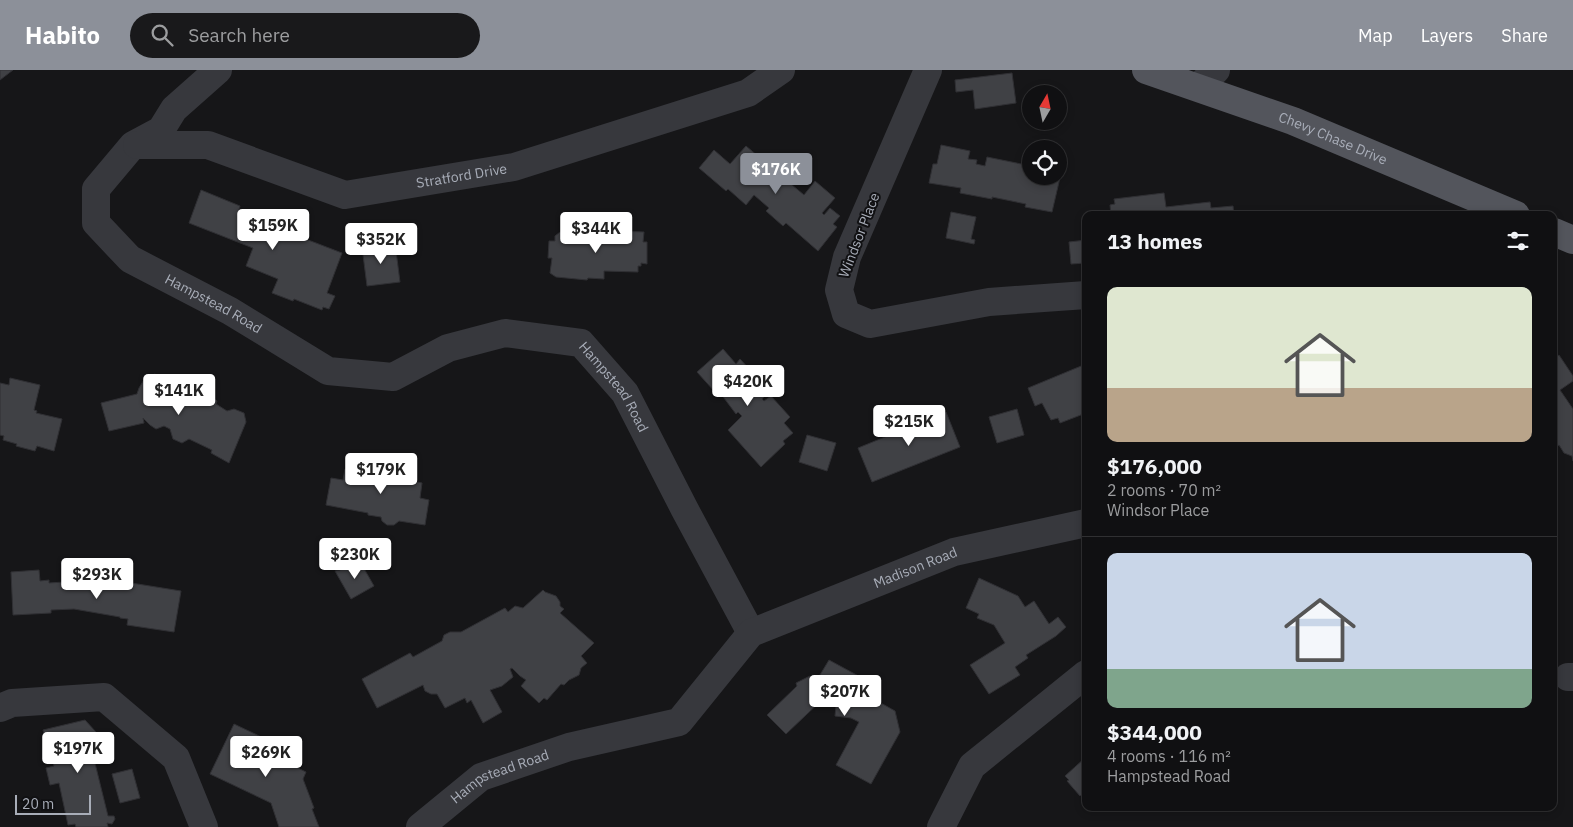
<!DOCTYPE html>
<meta charset="utf-8">
<style>
:root{--surface:#101012;--page:#19191b;--text:#f1f3f6;--muted:#9c9d9f;--line:#303032;--accent:#8c9099}
body{margin:0;font-family:"IBM Plex Sans",sans-serif;background:var(--page);color:var(--text);height:100vh;display:flex;flex-direction:column;font-size:19px;white-space:nowrap}
*{box-sizing:border-box;margin:0}
p{font-size:16px;color:var(--muted)}
.icon{flex:none;width:28px;height:28px;fill:none;stroke:currentColor;stroke-width:2;stroke-linecap:round;stroke-linejoin:round}
.map{position:relative;flex:1;overflow:hidden}
.side{position:absolute;left:1082px;top:141px;width:475px;height:600px;display:flex;flex-direction:column;background:var(--surface);border-radius:10px;box-shadow:0 2px 8px #0003,0 0 0 1px var(--line)}
.side>*{flex:none}
.needle{width:32px;rotate:9deg}
.buttons{position:absolute;left:1022px;top:15px;display:grid;gap:10px}
.buttons a{display:grid;place-items:center;width:45px;height:45px;border-radius:50%;background:var(--surface);box-shadow:0 2px 8px #0003,0 0 0 1px var(--line);font-size:25px}
.scale{position:absolute;left:15px;bottom:12px;width:76px;box-sizing:border-box;padding-left:5px;border:2px solid #a8adb8;border-top:0;font-size:14px;line-height:18px;white-space:nowrap;color:#a8adb8;-webkit-text-stroke:4px #111113;paint-order:stroke}
.price{position:absolute;translate:-50% -42px;padding:0 11px;border-radius:5px;background:#fff;color:#222;font-size:16px;line-height:32px;filter:drop-shadow(0 1px 2px #0008)}
.price::after{content:'';position:absolute;left:50%;top:30px;width:15px;height:11px;margin-left:-8px;background:inherit;clip-path:polygon(0 0,100% 0,50% 100%)}
.price.on{background:var(--accent);color:#fff}
ul{padding:0;list-style:none}
li{display:grid;align-content:center;gap:10px;height:265px;padding:0 25px}
li+li{border-top:1px solid var(--line)}
li span{display:grid;place-items:center;height:155px;border-radius:10px;color:#555}
li>.icon{margin-inline-start:auto}
span .icon{width:90px;height:90px;fill:#fffc;stroke-width:1}
li b{font-size:21px}
h2{display:flex;justify-content:space-between;align-items:center;height:60px;padding:0 25px;font-size:21px}
header{display:flex;align-items:center;gap:30px;box-sizing:border-box;height:70px;padding:0 25px;background:var(--accent);color:#fff}
header strong{font-size:24px}
nav{display:flex;gap:28px;margin-inline-start:auto;font-size:18px}
.search{width:350px;height:45px;background:var(--page);display:flex;align-items:center;gap:12px;box-sizing:border-box;padding:0 18px;border-radius:28px;color:var(--muted);font-size:19px}
.map>svg:first-child{display:block}
.building{fill:#404145;stroke:#303034}
.lines{fill:none;stroke-linecap:round;stroke-linejoin:round}
.minor{stroke:#37383d;stroke-width:28}
.major{stroke:#53555c;stroke-width:28}
.labels{text-anchor:middle;dominant-baseline:central;stroke-width:4;stroke-linejoin:round;paint-order:stroke}
.street-label{font-size:14px;fill:#a8adb8;stroke:#111113}
</style>
<header>
<strong>Habito</strong>
<div class="search"><svg class="icon" aria-label="search" viewBox="0 0 24 24"><circle cx="10" cy="10" r="6"/><path d="M15 15l6 6"/></svg>Search here</div>
<nav><a>Map</a><a>Layers</a><a>Share</a></nav>
</header>
<div class="map">
<svg width="1573" height="757" viewBox="0 0 1573 757">
<rect width="100%" height="100%" fill="#161618"/>
<g class="building">
<polygon points="0,0 13,0 0,10"/>
<polygon points="1012,3 1016,33 975,39 973,20 956,22 955,10"/>
<polygon points="941,75 970,81 968,89 977,90 976,94 985,96 987,87 1031,96 1031,106 1059,106 1059,98 1062,99 1052,142 1025,137 1026,134 992,127 992,129 960,123 961,118 929,113 933,94 937,94"/>
<polygon points="746,76 804,125 815,111 835,128 822,143 824,145 830,138 840,146 833,154 837,157 818,181 786,153 783,156 766,141 769,138 754,125 746,135 728,119 726,121 699,98 714,80 730,94"/>
<polygon points="201,120 240,136 238,143 342,183 327,223 335,226 329,239 323,237 322,240 294,229 293,231 272,223 278,209 246,196 253,178 189,153"/>
<polygon points="1164,123 1166,137 1210,132 1211,138 1233,136 1234,145 1111,145 1110,135 1115,134 1114,129"/>
<polygon points="951,142 976,147 971,169 975,170 974,174 946,168"/>
<polygon points="577,160 593,161 599,167 600,165 615,165 615,161 644,162 643,172 647,172 647,194 641,193 641,196 638,196 638,202 604,201 604,209 588,208 587,210 556,207 550,203 552,188 548,188 549,171 555,171 555,166 560,162 571,162 572,164"/>
<polygon points="1086,170 1086,193 1071,194 1069,172"/>
<polygon points="395,173 400,212 367,216 362,177"/>
<polygon points="723,279 736,294 740,289 753,303 751,305 768,323 762,329 764,331 771,326 790,347 784,353 793,363 783,371 785,374 761,397 728,360 742,346 738,342 736,344 718,320 715,322 697,302"/>
<polygon points="1559,285 1573,306 1573,311 1560,320 1573,339 1573,391 1572,386 1564,383 1559,375 1554,379 1554,289"/>
<polygon points="1086,294 1086,343 1060,353 1058,348 1051,350 1042,333 1035,336 1028,318"/>
<polygon points="155,304 176,319 182,316 190,320 193,327 195,326 197,322 201,323 205,322 217,331 216,334 227,341 234,339 244,343 246,352 229,393 211,383 212,380 189,369 182,373 173,369 170,359 164,356 156,359 150,355 143,348 144,353 109,361 101,333 137,324 139,318 145,308"/>
<polygon points="10,308 40,315 34,340 37,341 36,343 62,349 54,381 37,376 35,381 16,376 17,374 3,370 4,366 0,365 0,313 9,315"/>
<polygon points="1017,339 1024,365 997,373 989,347"/>
<polygon points="946,342 960,377 872,412 858,378"/>
<polygon points="807,365 836,373 827,401 799,392"/>
<polygon points="391,394 403,396 408,401 408,410 422,413 420,428 429,430 425,455 399,451 394,455 387,455 382,451 381,447 368,445 368,443 326,435 331,408 343,410 345,399 382,405 385,398"/>
<polygon points="362,495 374,516 351,529 335,501"/>
<polygon points="39,500 40,511 49,510 49,513 64,512 64,507 75,506 76,511 89,509 125,515 125,512 181,521 174,562 127,555 128,549 120,548 120,547 74,539 51,540 51,543 13,545 11,502"/>
<polygon points="979,508 1018,526 1025,537 1034,531 1049,554 1058,547 1066,557 1056,566 1026,585 1028,588 1015,597 1020,605 989,624 970,595 1005,573 994,555 977,548 979,544 966,538"/>
<polygon points="543,520 545,522 556,526 560,532 560,536 564,539 560,543 594,573 581,586 587,593 581,598 579,605 569,610 564,615 561,614 547,630 544,628 539,633 521,616 526,610 520,606 512,598 510,599 513,607 502,616 490,620 502,642 483,653 471,630 467,633 465,628 445,638 437,624 431,624 425,621 423,615 377,638 362,609 410,583 413,587 442,571 444,565 450,562 461,562 505,538 508,542 515,536 523,538"/>
<polygon points="829,590 875,615 870,624 872,628 895,641 900,662 871,714 836,695 859,652 851,648 835,646 836,636 826,626 786,664 767,645 797,616 796,613 810,606 811,610 820,605"/>
<polygon points="85,650 96,662 101,679 92,681 108,746 114,746 115,749 112,754 107,753 108,757 76,757 75,754 68,755 59,713 50,715 46,698 54,696 43,660"/>
<polygon points="234,654 272,672 267,683 306,702 303,709 314,738 312,739 319,757 279,757 271,733 210,704"/>
<polygon points="1086,687 1086,729 1082,724 1080,726 1067,711 1069,710 1065,706"/>
<polygon points="132,699 140,728 120,733 112,704"/>
</g>
<g class="lines">
<g class="minor">
<path id="s1" d="M 218,0 L 174,39 L 161,60 L 133,75 L 96,119 L 96,153 L 130,189 L 230,241 L 328,301 L 393,307 L 448,278 L 505,263 L 581,273 L 625,323 L 684,438 L 751,563"/>
<polyline points="928,0 847,187 839,220 846,244 870,254 989,232 1086,225"/>
<polyline points="1198,17 1216,0"/>
<path id="s2" d="M 137,75 L 208,75 L 345,125 L 514,97 L 748,23 L 781,0"/>
<polyline points="1568,607 1573,607"/>
<polyline points="0,638 12,633 104,627 176,688 204,757"/>
<path id="s3" d="M 420,757 L 481,707 L 569,677 L 679,652 L 751,563 L 954,482 L 1086,453"/>
<polyline points="941,757 972,696 1086,604"/>
</g>
<g class="major">
<path id="s4" d="M 1146,0 L 1293,51 L 1516,145"/>
<polyline points="1554,162 1573,170"/>
</g>
</g>
<g class="labels">
<g class="street-label">
<text stroke="none"><textPath href="#s4" startOffset="199">Chevy Chase Drive</textPath></text>
<text stroke="none"><textPath href="#s2" startOffset="335">Stratford Drive</textPath></text>
<text transform="translate(859 165) rotate(-69)">Windsor Place</text>
<text stroke="none"><textPath href="#s1" startOffset="351">Hampstead Road</textPath></text>
<text stroke="none"><textPath href="#s1" startOffset="802">Hampstead Road</textPath></text>
<text stroke="none"><textPath href="#s3" startOffset="576">Madison Road</textPath></text>
<text stroke="none"><textPath href="#s3" startOffset="96">Hampstead Road</textPath></text>
</g>
</g>
</svg>
<div class="buttons">
<a><svg class="needle" viewBox="-14 -14 28 28"><path d="M0-13l5 13h-10z" fill="#e53935"/><path d="M0 13l5-13h-10z" fill="#9c9d9f"/></svg></a>
<a><svg class="icon" aria-label="locate" viewBox="0 0 24 24"><circle cx="12" cy="12" r="6"/><path d="M12 2v4M12 18v4M2 12h4M18 12h4"/></svg></a>
</div>
<div class="scale">20 m</div>
<b class="price on" style="left:776px;top:125px">$176K</b>
<b class="price" style="left:273px;top:181px">$159K</b>
<b class="price" style="left:596px;top:184px">$344K</b>
<b class="price" style="left:381px;top:195px">$352K</b>
<b class="price" style="left:748px;top:337px">$420K</b>
<b class="price" style="left:179px;top:346px">$141K</b>
<b class="price" style="left:909px;top:377px">$215K</b>
<b class="price" style="left:381px;top:425px">$179K</b>
<b class="price" style="left:355px;top:510px">$230K</b>
<b class="price" style="left:97px;top:530px">$293K</b>
<b class="price" style="left:845px;top:647px">$207K</b>
<b class="price" style="left:78px;top:704px">$197K</b>
<b class="price" style="left:266px;top:708px">$269K</b>
<section class="side">
<h2>13 homes<svg class="icon" aria-label="filters" viewBox="0 0 24 24"><path d="M4 7h16M4 17h16"/><circle cx="9" cy="7" r="2"/><circle cx="15" cy="17" r="2"/></svg></h2>
<ul>
<li><span style="background:linear-gradient(#dfe7d0 65%,#b9a48a 0)"><svg class="icon" aria-label="home" viewBox="0 0 24 24"><path d="M3 11l9-7 9 7M6 9v11h12V9"/></svg></span><div><b>$176,000</b><p>2 rooms · 70 m²</p><p>Windsor Place</p></div></li>
<li><span style="background:linear-gradient(#c9d6e8 75%,#7fa58c 0)"><svg class="icon" aria-label="home" viewBox="0 0 24 24"><path d="M3 11l9-7 9 7M6 9v11h12V9"/></svg></span><div><b>$344,000</b><p>4 rooms · 116 m²</p><p>Hampstead Road</p></div></li>
</ul>
</section>
</div>
